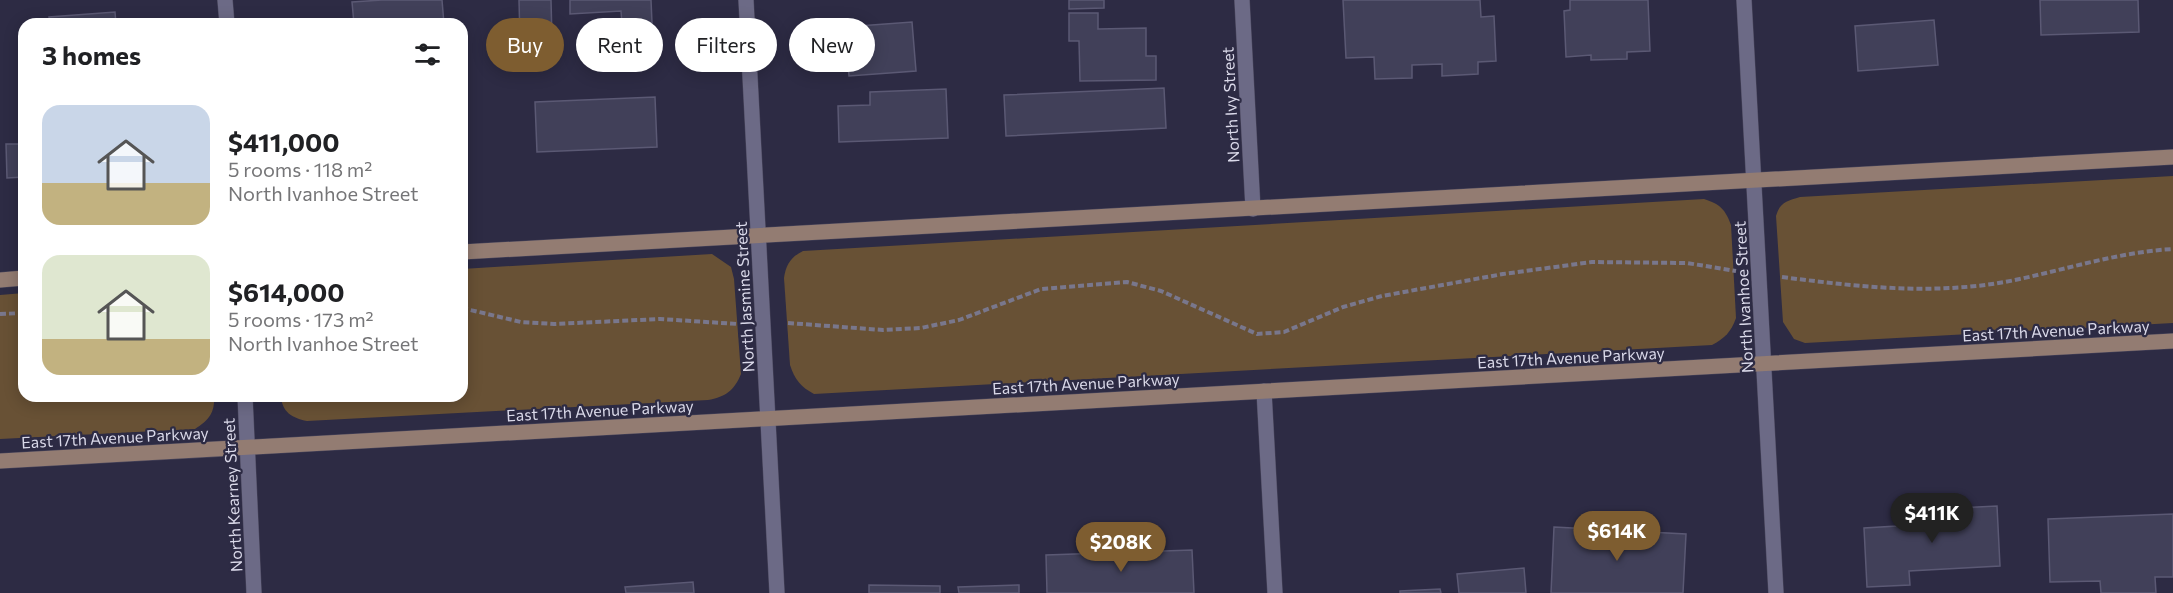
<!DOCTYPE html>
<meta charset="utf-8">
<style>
:root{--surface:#fff;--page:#f2f2f2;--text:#202124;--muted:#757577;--accent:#7e5d30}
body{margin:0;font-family:Commissioner,sans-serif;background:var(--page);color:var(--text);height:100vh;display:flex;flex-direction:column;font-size:22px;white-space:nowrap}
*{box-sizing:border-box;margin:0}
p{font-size:20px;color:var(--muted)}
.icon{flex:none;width:33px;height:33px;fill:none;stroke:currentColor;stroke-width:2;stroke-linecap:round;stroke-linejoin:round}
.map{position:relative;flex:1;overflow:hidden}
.details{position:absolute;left:18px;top:18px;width:450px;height:384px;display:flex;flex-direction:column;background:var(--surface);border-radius:18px;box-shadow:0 3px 15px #0003}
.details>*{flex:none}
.guide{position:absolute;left:486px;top:18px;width:570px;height:54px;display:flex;gap:12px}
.price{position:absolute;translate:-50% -51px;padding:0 14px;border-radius:21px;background:var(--accent);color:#fff;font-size:20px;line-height:39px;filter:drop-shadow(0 2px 3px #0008)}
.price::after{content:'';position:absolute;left:50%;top:36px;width:18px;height:14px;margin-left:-9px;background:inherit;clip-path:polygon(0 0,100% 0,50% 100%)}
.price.selected{background:#222;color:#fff}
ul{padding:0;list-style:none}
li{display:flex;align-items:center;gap:18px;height:150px;padding:0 24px}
li span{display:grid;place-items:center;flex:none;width:168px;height:120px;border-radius:18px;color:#555}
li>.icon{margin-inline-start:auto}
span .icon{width:72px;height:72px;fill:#fffc;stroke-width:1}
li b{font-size:26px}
h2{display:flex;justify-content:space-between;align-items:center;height:72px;padding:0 24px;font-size:26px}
.tag{padding:0 21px;border-radius:27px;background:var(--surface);box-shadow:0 3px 15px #0003;font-size:21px;line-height:54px}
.tag.selected{background:var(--accent);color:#fff}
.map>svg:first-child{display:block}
.green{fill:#685135}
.building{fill:#414059;stroke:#5b5974;stroke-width:1.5}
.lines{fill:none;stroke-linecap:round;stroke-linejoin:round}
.minor-casing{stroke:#49465c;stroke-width:16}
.secondary-casing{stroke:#49465c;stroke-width:16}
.path{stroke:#79778c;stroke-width:4;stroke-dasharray:6 3;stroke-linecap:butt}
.minor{stroke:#6c6a86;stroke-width:15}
.secondary{stroke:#937c72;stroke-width:15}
.labels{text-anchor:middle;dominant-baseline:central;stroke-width:4.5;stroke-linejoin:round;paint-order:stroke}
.street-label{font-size:16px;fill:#dad9e9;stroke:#2d2b44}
</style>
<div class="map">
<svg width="2173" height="593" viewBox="0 0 2173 593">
<rect width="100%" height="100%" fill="#2d2b44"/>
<g class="green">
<path d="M 2173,176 L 2173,323 L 1805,343 L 1794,339 L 1783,322 L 1776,216 C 1780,202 1787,201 1800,197 Z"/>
<path d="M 1704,199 C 1720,204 1725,209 1731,225 L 1736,318 C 1731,332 1725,338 1712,345 L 814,394 C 801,387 795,380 790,365 L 784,278 C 786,264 791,257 803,251 Z"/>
<path d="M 712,254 L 731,267 L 734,279 L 741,374 C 734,391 725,397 708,400 L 307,421 C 292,418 282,412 281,396 L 462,396 L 462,269 Z"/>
<path d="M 24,293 L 24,396 L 214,396 C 215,413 209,420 195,429 L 0,439 L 0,295 Z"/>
</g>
<g class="building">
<polygon points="382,0 442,0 444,24 354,24 352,2"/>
<polygon points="519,0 551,0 552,39 520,40"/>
<polygon points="570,0 651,0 652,23 622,24 621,11 570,14"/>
<polygon points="1069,0 1104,0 1104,8 1069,9"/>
<polygon points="1343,0 1480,0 1481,17 1494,16 1496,61 1478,62 1478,74 1442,76 1442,64 1412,65 1412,78 1375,79 1374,57 1346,58"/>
<polygon points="1570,0 1648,0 1650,51 1627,52 1627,59 1591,60 1591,55 1566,57 1564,11 1570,10"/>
<polygon points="2040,0 2138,0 2139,32 2041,35"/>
<polygon points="115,12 116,24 50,24 49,17"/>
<polygon points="1069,13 1098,13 1098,29 1146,28 1146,56 1156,56 1156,80 1080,81 1079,41 1069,41"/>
<polygon points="1934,20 1938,65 1858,71 1855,26"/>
<polygon points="912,22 916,71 849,76 845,27"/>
<polygon points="1164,88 1166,128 1006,136 1004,95"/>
<polygon points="946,89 948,138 839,142 838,106 870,105 870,92"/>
<polygon points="655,97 657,147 537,152 535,102"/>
<polygon points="6,144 24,144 24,177 7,178"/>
<polygon points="1997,506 2000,566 1909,571 1910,585 1867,587 1864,528 1897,526 1896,511"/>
<polygon points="2173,514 2173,577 2155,577 2156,593 2101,593 2100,581 2050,582 2048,519"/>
<polygon points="1554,527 1686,534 1683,593 1551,593"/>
<polygon points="1192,550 1194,593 1047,593 1046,555"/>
<polygon points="1524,568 1526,593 1459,593 1457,574"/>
<polygon points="693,582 694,593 626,593 625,587"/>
<polygon points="869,585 940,586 940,593 869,593"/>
<polygon points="1019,585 1019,593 959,593 958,587"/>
<polygon points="1440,589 1441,593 1400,593 1400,591"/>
</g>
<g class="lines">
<defs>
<g id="minor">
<polyline points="225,0 227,24"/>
<polyline points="746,0 777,593"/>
<polyline points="1242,0 1253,209"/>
<polyline points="1744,0 1776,593"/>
<polyline points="1264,391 1275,593"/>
<polyline points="245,396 254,593"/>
</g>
<g id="secondary">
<polyline points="462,252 2173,157"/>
<polyline points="0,280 24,278"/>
<polyline points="0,461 2173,341"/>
</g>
</defs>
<use href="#minor" class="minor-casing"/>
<use href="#secondary" class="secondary-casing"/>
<g class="path">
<path d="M 1782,277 C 1860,287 1937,296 2015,280 C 2068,269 2119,252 2173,249"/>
<polyline points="462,308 521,322 554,324 660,319 738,324"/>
<polyline points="0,314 24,313"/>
<polyline points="788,323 883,330 921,328 959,320 1041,289 1127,282 1161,291 1257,334 1284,332 1343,307 1382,296 1503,274 1592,262 1687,263 1736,271"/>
</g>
<use href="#minor" class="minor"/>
<use href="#secondary" class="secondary"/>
</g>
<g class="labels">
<g class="street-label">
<text transform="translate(1230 105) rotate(-93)">North Ivy Street</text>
<text transform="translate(744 297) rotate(-93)">North Jasmine Street</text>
<text transform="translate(1743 297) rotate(-93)">North Ivanhoe Street</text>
<text transform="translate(2056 330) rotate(-3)">East 17th Avenue Parkway</text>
<text transform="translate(1571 357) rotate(-3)">East 17th Avenue Parkway</text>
<text transform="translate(1086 383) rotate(-3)">East 17th Avenue Parkway</text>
<text transform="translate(600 410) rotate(-3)">East 17th Avenue Parkway</text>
<text transform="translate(115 437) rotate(-3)">East 17th Avenue Parkway</text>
<text transform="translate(232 495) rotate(-93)">North Kearney Street</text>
</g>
</g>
</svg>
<b class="price selected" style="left:1932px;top:544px">$411K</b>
<b class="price" style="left:1617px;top:562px">$614K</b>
<b class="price" style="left:1121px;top:573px">$208K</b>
<div class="guide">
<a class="tag selected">Buy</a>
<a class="tag">Rent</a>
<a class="tag">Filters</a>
<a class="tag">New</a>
</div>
<section class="details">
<h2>3 homes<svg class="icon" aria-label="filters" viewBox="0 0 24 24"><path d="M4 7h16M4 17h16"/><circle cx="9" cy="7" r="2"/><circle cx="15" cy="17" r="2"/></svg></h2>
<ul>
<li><span style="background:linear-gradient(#c9d6e8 65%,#c2b280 0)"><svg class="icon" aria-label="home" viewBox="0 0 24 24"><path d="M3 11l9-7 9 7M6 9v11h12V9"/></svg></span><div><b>$411,000</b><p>5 rooms · 118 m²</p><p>North Ivanhoe Street</p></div></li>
<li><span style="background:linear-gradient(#dfe7d0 70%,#c2b280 0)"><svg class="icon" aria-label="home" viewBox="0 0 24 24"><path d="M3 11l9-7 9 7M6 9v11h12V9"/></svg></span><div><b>$614,000</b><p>5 rooms · 173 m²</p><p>North Ivanhoe Street</p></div></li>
</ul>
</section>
</div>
